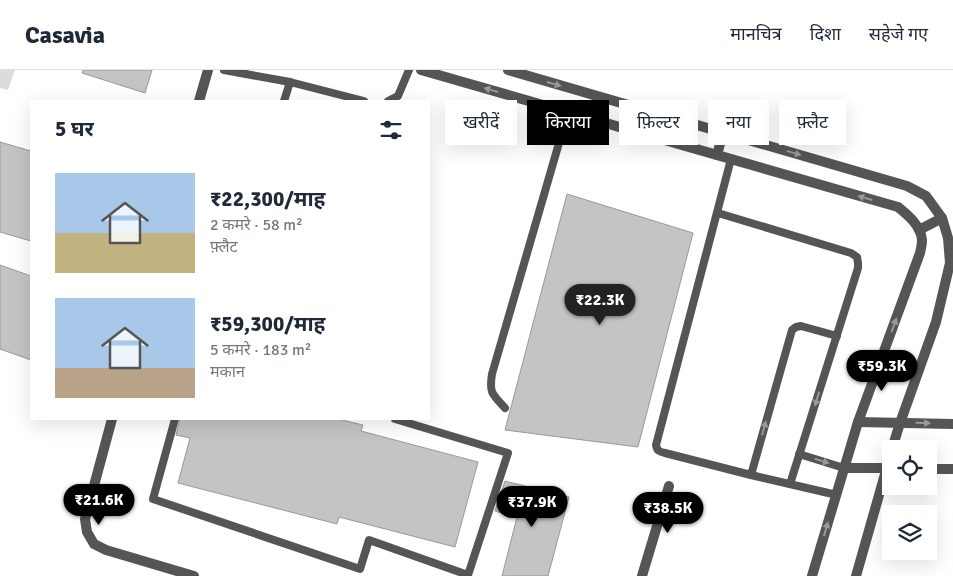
<!DOCTYPE html>
<html lang="hi">
<meta charset="utf-8">
<style>
:root{--surface:#fff;--page:#f2f2f3;--text:#1f2937;--muted:#747a83;--line:#e0e1e3;--accent:#000}
body{margin:0;font-family:Signika,"Noto Sans Devanagari",sans-serif;background:var(--page);color:var(--text);height:100vh;display:flex;flex-direction:column;font-size:19px;white-space:nowrap}
*{box-sizing:border-box;margin:0}
p{font-size:16px;color:var(--muted)}
.icon{flex:none;width:28px;height:28px;fill:none;stroke:currentColor;stroke-width:2;stroke-linecap:round;stroke-linejoin:round}
.map{position:relative;flex:1;overflow:hidden}
.details{position:absolute;left:30px;top:30px;width:400px;height:320px;display:flex;flex-direction:column;background:var(--surface);border-radius:0px;box-shadow:0 5px 20px #0002}
.details>*{flex:none}
.guide{position:absolute;left:445px;top:30px;width:432px;height:45px;display:flex;gap:10px}
.buttons{position:absolute;left:882px;top:370px;display:grid;gap:10px}
.buttons a{display:grid;place-items:center;width:55px;height:55px;border-radius:0px;background:var(--surface);box-shadow:0 5px 20px #0002;font-size:25px}
.price{position:absolute;translate:-50% -42px;padding:0 11px;border-radius:18px;background:var(--accent);color:#fff;font-size:16px;line-height:32px;filter:drop-shadow(0 1px 2px #0008)}
.price::after{content:'';position:absolute;left:50%;top:30px;width:15px;height:11px;margin-left:-8px;background:inherit;clip-path:polygon(0 0,100% 0,50% 100%)}
.price.current{background:#222;color:#fff}
ul{padding:0;list-style:none}
li{display:flex;align-items:center;gap:15px;height:125px;padding:0 25px}
li span{display:grid;place-items:center;flex:none;width:140px;height:100px;border-radius:0px;color:#555}
li>.icon{margin-inline-start:auto}
span .icon{width:60px;height:60px;fill:#fffc;stroke-width:1}
li b{font-size:21px}
h2{display:flex;justify-content:space-between;align-items:center;height:60px;padding:0 25px;font-size:21px}
.pill{padding:0 18px;border-radius:0px;background:var(--surface);box-shadow:0 5px 20px #0002;font-size:18px;line-height:45px}
.pill.current{background:var(--accent);color:#fff}
header{display:flex;align-items:center;gap:30px;box-sizing:border-box;height:70px;padding:0 25px;background:var(--surface);border-bottom:1px solid var(--line)}
header strong{font-size:24px}
nav{display:flex;gap:28px;margin-inline-start:auto;font-size:18px}
.map>svg:first-child{display:block}
.green{fill:#dcdcdc}
.building{fill:#c4c4c4;stroke:#999}
.lines{fill:none;stroke-linecap:round;stroke-linejoin:round}
.service{stroke:#555;stroke-width:8}
.minor{stroke:#555;stroke-width:10}
.tertiary{stroke:#555;stroke-width:10}
.oneway{fill:#999}
</style>
<header>
<strong>Casavia</strong>
<nav><a>मानचित्र</a><a>दिशा</a><a>सहेजे गए</a></nav>
</header>
<div class="map">
<svg width="953" height="506" viewBox="0 0 953 506">
<rect width="100%" height="100%" fill="#fff"/>
<polygon class="green" points="0,0 15,0 8,20 0,18"/>
<g class="building">
<polygon points="83,0 152,0 145,23 82,3"/>
<polygon points="0,72 31,81 31,171 0,162"/>
<polygon points="567,124 693,163 638,377 505,360"/>
<polygon points="0,195 31,206 31,290 0,279"/>
<polygon points="180,349 338,349 363,355 361,361 478,392 455,477 339,447 337,454 178,413 190,368 176,365"/>
<polygon points="505,411 569,427 548,506 502,506 517,447 495,441"/>
</g>
<g class="lines">
<g class="service">
<polyline points="224,0 290,12"/>
<polyline points="284,31 290,12 364,31"/>
<polyline points="388,31 398,26 409,0"/>
<path d="M 731,89 L 656,375 C 657,381 660,382 665,383 L 751,405 L 837,425"/>
<polyline points="718,143 851,183 857,187 858,193 858,198 790,414"/>
<path d="M 505,338 C 492,324 489,323 492,304 L 568,42"/>
<polyline points="175,349 153,429 360,499 369,470 468,505 508,383 395,349"/>
<polyline points="799,384 844,398"/>
<polyline points="751,405 792,260 796,257 801,256 837,266"/>
</g>
<g class="minor">
<polyline points="199,31 208,0"/>
<polyline points="112,349 85,449 87,462 94,474 106,480 194,506"/>
<polyline points="642,506 669,416"/>
</g>
<g class="tertiary">
<path d="M 421,0 L 898,137 C 908,145 921,156 922,170 C 922,174 921,179 920,183 L 858,352 L 812,506"/>
<polyline points="508,0 907,116 926,126 942,148 948,168 950,193 936,252 900,353 892,379"/>
<polyline points="717,85 723,63"/>
<polyline points="919,160 942,148"/>
<polyline points="858,352 953,354"/>
<polyline points="844,398 891,398"/>
<polyline points="929,399 953,399"/>
<polyline points="856,506 891,383"/>
</g>
</g>
<defs><path id="oneway-solid" d="M-6-.8H1V-3.2L6.5 0L1 3.2V.8H-6Z" transform="scale(1.25)"/></defs>
<g class="oneway">
<use href="#oneway-solid" transform="translate(554 14) rotate(16)"/>
<use href="#oneway-solid" transform="translate(491 20) rotate(-164)"/>
<use href="#oneway-solid" transform="translate(794 83) rotate(16)"/>
<use href="#oneway-solid" transform="translate(865 128) rotate(-164)"/>
<use href="#oneway-solid" transform="translate(894 255) rotate(-70)"/>
<use href="#oneway-solid" transform="translate(817 329) rotate(107)"/>
<use href="#oneway-solid" transform="translate(923 353) rotate(1)"/>
<use href="#oneway-solid" transform="translate(764 358) rotate(-74)"/>
<use href="#oneway-solid" transform="translate(822 391) rotate(17)"/>
<use href="#oneway-solid" transform="translate(826 459) rotate(-74)"/>
</g>
</svg>
<div class="buttons">
<a><svg class="icon" aria-label="locate" viewBox="0 0 24 24"><circle cx="12" cy="12" r="6"/><path d="M12 2v4M12 18v4M2 12h4M18 12h4"/></svg></a>
<a><svg class="icon" aria-label="layers" viewBox="0 0 24 24"><path d="M12 4l9 5-9 5-9-5zM3 14l9 5 9-5"/></svg></a>
</div>
<b class="price current" style="left:600px;top:256px">₹22.3K</b>
<b class="price" style="left:882px;top:322px">₹59.3K</b>
<b class="price" style="left:99px;top:456px">₹21.6K</b>
<b class="price" style="left:532px;top:458px">₹37.9K</b>
<b class="price" style="left:668px;top:464px">₹38.5K</b>
<div class="guide">
<a class="pill">खरीदें</a>
<a class="pill current">किराया</a>
<a class="pill">फ़िल्टर</a>
<a class="pill">नया</a>
<a class="pill">फ़्लैट</a>
</div>
<section class="details">
<h2>5 घर<svg class="icon" aria-label="filters" viewBox="0 0 24 24"><path d="M4 7h16M4 17h16"/><circle cx="9" cy="7" r="2"/><circle cx="15" cy="17" r="2"/></svg></h2>
<ul>
<li><span style="background:linear-gradient(#a9c7e8 60%,#c2b280 0)"><svg class="icon" aria-label="home" viewBox="0 0 24 24"><path d="M3 11l9-7 9 7M6 9v11h12V9"/></svg></span><div><b>₹22,300/माह</b><p>2 कमरे · 58 m²</p><p>फ़्लैट</p></div></li>
<li><span style="background:linear-gradient(#a9c7e8 70%,#b9a48a 0)"><svg class="icon" aria-label="home" viewBox="0 0 24 24"><path d="M3 11l9-7 9 7M6 9v11h12V9"/></svg></span><div><b>₹59,300/माह</b><p>5 कमरे · 183 m²</p><p>मकान</p></div></li>
</ul>
</section>
</div>
